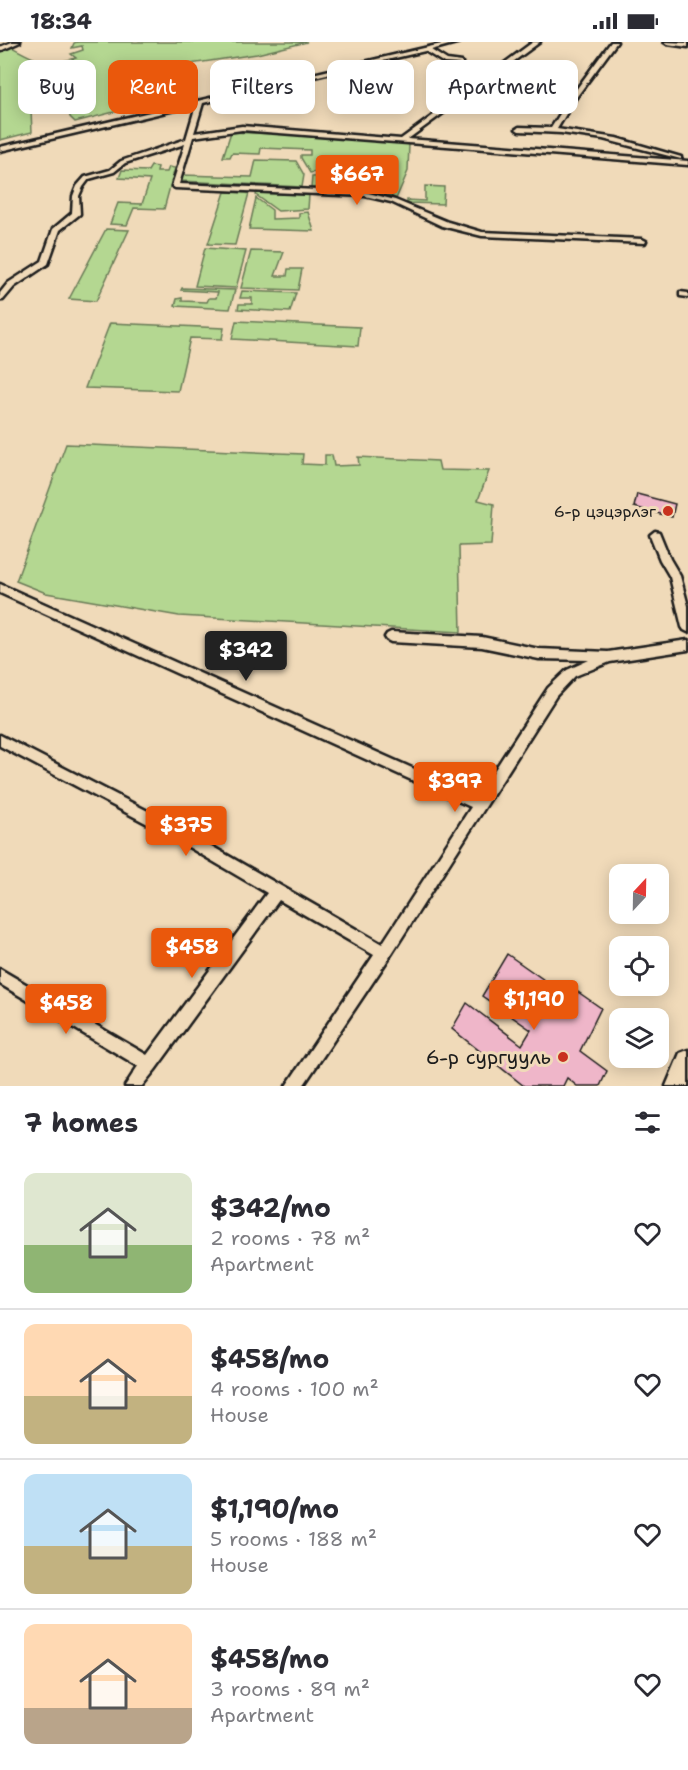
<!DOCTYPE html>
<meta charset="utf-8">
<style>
:root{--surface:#fff;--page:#f7f7f7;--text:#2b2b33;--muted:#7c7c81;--line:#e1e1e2;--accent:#ea580c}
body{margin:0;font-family:"Shantell Sans",sans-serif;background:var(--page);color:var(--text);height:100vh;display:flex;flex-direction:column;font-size:22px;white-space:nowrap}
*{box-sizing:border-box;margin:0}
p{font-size:20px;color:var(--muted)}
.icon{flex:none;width:33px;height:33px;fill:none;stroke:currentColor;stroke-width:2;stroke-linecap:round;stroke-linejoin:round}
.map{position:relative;height:1044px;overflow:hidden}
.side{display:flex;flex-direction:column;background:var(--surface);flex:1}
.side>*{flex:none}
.hud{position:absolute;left:18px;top:18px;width:652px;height:54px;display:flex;gap:12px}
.needle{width:39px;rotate:22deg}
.fabs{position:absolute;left:609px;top:822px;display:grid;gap:12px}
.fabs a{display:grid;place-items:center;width:60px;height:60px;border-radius:12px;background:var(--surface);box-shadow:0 3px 15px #0003;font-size:30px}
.price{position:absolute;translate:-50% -51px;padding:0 14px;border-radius:6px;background:var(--accent);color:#fff;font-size:20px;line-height:39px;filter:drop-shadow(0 2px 3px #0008)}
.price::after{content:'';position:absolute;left:50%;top:36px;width:18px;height:14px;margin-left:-9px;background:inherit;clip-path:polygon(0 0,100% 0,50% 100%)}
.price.active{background:#222;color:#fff}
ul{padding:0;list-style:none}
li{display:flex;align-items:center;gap:18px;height:150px;padding:0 24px}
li+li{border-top:2px solid var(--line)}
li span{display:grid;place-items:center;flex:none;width:168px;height:120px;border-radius:12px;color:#555}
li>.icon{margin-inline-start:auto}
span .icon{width:72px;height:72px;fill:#fffc;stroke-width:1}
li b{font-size:26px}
h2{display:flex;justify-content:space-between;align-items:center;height:72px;padding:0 24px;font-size:26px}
.pill{padding:0 21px;border-radius:12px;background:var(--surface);box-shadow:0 3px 15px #0003;font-size:21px;line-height:54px}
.pill.active{background:var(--accent);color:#fff}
.status{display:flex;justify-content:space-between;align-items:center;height:42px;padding:0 30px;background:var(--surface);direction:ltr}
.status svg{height:16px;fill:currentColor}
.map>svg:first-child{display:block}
.green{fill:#b4d791;stroke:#687a56;stroke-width:1.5}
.building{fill:#efb6c9;stroke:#1c1c1c;stroke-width:1.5}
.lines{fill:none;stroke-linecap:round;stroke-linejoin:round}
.minor-casing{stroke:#1c1c1c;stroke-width:5}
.secondary-casing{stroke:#1c1c1c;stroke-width:5}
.minor{fill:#f0dab9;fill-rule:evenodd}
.secondary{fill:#f0dab9;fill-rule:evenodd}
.poi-dot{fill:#c8321e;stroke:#f0dab9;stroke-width:2}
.labels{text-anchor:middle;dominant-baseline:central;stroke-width:6;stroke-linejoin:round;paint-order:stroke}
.poi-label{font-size:16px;fill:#1c1c1c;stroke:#f0dab9;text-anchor:end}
.near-poi-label{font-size:20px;fill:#1c1c1c;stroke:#f0dab9;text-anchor:end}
</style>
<div class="status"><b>18:34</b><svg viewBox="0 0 49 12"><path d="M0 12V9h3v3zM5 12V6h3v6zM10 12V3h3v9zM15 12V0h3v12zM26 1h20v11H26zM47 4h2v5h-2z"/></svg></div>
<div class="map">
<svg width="688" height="1044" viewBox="0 0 688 1044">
<rect width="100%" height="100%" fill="#f0dab9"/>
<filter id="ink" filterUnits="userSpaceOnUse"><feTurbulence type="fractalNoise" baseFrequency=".0167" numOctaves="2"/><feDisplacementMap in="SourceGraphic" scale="12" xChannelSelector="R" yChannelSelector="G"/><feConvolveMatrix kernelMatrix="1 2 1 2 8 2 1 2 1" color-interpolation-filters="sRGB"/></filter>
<g filter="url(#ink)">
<g class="green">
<path d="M 77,0 L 307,0 L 257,12 L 176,24 L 188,52 L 170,57 L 156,42 L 149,42 L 157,59 L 75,80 L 70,75 L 67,62 L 53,57 L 38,59 L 31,68 L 32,90 L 0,98 L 0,9 L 10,4 C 37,19 45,25 76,16 L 71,12 L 83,8 L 82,4 L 72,6 L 74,1 Z"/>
<path d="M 231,90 L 321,94 L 409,102 L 408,129 L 396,157 C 373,142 337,147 311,146 L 312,135 C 327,133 358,139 366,129 L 358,124 L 362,118 L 351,116 L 344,125 L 310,131 L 301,116 L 301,113 L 310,113 L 310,108 L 261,106 L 260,112 L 232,111 L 230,115 L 223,115 Z"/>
<polygon points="256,118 296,119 304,133 302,145 180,139 182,133 252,135"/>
<polygon points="151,124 158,125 157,130 167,130 169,125 175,126 164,167 134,166 127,183 110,182 118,161 142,162 150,138 119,136 122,128 148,129"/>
<polygon points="425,144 444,145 443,162 407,161 407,158 425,159"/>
<polygon points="225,150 249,151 235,203 208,202"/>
<polygon points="257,151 309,153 308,167 278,169 256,153"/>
<polygon points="256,156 272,168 272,177 299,176 299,171 308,170 314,189 249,187"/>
<polygon points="106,187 129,188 96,259 69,257"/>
<polygon points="205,206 246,209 236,246 195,244"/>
<polygon points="251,209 284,210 275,234 287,234 288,227 302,227 298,248 241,246"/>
<polygon points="182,246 235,248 230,267 175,264 177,257 182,256 182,259 207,260 209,256 216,256 218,250 181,248"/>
<polygon points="242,249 296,251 290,270 238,267 239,262 252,262 252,256 240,256"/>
<polygon points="236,279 360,285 358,304 232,297"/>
<polygon points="110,281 224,286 222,297 190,296 178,349 85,346"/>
<polygon points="66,402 303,412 302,422 325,423 325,413 332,413 334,424 359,423 358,415 438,419 440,428 489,429 478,458 494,462 491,503 459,504 461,590 179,574 46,551 16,539"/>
</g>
<g class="building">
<polygon points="637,452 675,462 672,475 634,465"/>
<polygon points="507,912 554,945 546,960 565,973 578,950 601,966 580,1009 607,1029 600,1044 577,1044 567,1036 563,1044 524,1044 452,987 467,961 522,1003 531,988 482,954"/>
</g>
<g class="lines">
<defs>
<g id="minor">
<polygon points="12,0 20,0 0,9 0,5"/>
<polygon points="450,0 460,0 431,8 447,18 462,20 462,22 444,21 425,9 203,61 194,91 242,84 401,97 533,0 540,0 408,97 688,119 688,123 242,88 193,95 179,142 365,150 395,158 448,180 482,190 642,197 646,199 645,201 482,194 442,184 391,160 365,154 175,146 172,144 185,102 125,121 114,130 89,137 83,145 79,154 80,172 60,188 48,222 14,245 3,258 0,258 0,251 8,241 42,219 53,187 72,171 73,154 77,144 85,135 110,128 121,119 186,97 196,63 0,109 0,105"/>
<polygon points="611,0 617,0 575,57 557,87 616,96 681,115 681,117 603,97 561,91 519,89 516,87 519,85 551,86 570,56"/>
<polygon points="664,0 688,1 688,5 667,2"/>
<polygon points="680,250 688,251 688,255 680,254"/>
<polygon points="655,489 659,490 670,517 680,534 688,564 688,590 684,588 682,585 670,535 660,518 650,493"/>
<polygon points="0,542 477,755 548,646 567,628 589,618 539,617 482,605 391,600 387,598 385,595 387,592 391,590 482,595 539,607 608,610 688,598 688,608 610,620 575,634 556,654 389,916 303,1044 286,1044 374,913 279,858 155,1028 142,1044 125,1044 138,1024 0,942 0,927 147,1013 267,851 163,790 0,704 0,693 173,782 382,902 471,765 0,551"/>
</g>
<polygon id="secondary" points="688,1008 688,1044 666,1044 680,1011"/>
</defs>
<use href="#minor" class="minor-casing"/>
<use href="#secondary" class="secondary-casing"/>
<use href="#minor" class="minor"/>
<use href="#secondary" class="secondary"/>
</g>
</g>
<g class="poi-dot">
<circle cx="668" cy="469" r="6"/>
<circle cx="563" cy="1015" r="6"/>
</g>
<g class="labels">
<g class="poi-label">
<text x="656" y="469">6-р цэцэрлэг</text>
</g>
<g class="near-poi-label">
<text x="551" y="1015">6-р сургууль</text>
</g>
</g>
</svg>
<div class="fabs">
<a><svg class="needle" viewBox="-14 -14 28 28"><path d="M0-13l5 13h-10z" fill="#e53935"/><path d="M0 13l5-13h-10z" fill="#7c7c81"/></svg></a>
<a><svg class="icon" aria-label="locate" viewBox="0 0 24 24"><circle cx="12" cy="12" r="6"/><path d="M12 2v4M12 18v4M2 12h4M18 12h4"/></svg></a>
<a><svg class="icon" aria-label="layers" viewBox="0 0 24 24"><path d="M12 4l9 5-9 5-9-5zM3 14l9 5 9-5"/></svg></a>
</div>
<b class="price" style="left:357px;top:164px">$667</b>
<b class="price active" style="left:246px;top:640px">$342</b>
<b class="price" style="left:455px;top:771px">$397</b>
<b class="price" style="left:186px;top:815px">$375</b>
<b class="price" style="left:192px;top:937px">$458</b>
<b class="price" style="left:534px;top:989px">$1,190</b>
<b class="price" style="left:66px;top:993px">$458</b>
<div class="hud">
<a class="pill">Buy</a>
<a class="pill active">Rent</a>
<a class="pill">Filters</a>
<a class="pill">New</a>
<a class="pill">Apartment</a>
</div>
</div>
<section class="side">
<h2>7 homes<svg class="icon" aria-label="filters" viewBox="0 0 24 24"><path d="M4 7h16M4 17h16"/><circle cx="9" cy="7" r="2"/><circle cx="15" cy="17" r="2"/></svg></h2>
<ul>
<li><span style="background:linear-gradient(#dfe7d0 60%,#8fb573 0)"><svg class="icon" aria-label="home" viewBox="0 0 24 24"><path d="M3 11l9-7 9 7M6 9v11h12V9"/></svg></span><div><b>$342/mo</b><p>2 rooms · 78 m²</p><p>Apartment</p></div><svg class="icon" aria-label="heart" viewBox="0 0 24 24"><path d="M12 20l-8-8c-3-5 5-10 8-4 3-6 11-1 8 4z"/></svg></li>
<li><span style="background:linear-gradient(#ffd9b3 60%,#c2b280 0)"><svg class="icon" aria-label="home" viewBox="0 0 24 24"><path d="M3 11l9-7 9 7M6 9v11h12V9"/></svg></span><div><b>$458/mo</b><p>4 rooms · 100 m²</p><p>House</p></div><svg class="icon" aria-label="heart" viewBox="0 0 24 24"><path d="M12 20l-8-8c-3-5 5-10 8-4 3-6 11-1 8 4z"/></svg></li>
<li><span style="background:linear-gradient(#bfe0f5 60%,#c2b280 0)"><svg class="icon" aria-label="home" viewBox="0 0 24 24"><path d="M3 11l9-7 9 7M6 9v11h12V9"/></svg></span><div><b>$1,190/mo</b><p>5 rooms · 188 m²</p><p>House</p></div><svg class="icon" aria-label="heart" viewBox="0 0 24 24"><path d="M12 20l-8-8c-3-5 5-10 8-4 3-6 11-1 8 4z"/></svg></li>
<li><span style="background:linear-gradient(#ffd9b3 70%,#b9a48a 0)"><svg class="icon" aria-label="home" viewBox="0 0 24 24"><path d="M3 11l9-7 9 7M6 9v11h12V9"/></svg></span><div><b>$458/mo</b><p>3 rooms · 89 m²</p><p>Apartment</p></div><svg class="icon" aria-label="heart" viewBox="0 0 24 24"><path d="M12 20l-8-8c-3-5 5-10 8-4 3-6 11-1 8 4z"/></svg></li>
</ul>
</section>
